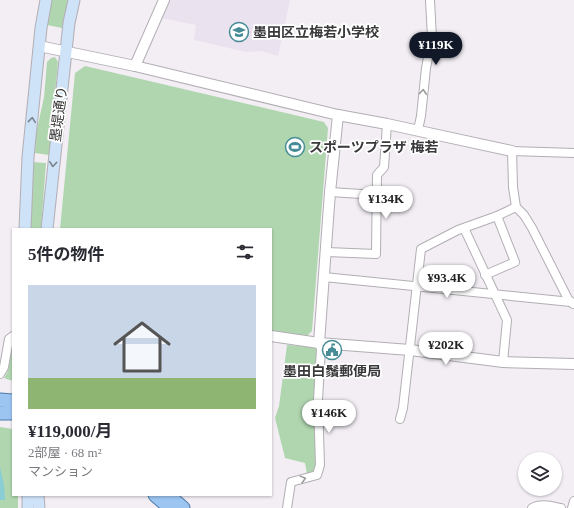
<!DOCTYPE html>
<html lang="ja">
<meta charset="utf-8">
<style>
:root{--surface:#fff;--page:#f7f7f7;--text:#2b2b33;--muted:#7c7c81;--line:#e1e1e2;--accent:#111827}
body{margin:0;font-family:"Times New Roman","Noto Sans JP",serif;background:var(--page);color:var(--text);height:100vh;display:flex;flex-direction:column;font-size:15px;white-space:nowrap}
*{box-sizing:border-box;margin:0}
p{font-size:13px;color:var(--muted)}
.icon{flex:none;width:22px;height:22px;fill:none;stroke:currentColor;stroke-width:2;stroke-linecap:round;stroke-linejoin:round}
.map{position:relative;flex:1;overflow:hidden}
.sheet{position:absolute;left:12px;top:228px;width:260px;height:268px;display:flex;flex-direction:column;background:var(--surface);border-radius:0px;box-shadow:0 1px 3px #0004}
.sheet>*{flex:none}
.buttons{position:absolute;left:518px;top:452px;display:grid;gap:8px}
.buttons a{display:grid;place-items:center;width:44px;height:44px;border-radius:50%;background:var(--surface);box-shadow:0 1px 3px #0004;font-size:20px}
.price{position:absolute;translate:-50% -34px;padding:0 9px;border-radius:14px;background:#fff;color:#222;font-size:13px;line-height:26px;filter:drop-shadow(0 1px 2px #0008)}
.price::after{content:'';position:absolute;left:50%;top:24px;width:12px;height:9px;margin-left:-6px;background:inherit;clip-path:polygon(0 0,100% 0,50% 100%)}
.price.on{background:var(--accent);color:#fff}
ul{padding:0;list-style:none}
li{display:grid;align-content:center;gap:8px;height:212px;padding:0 16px}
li+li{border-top:1px solid var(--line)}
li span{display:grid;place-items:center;height:124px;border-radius:0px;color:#555}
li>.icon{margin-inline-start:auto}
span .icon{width:72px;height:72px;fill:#fffc;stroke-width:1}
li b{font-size:17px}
h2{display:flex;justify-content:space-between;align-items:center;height:48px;padding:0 16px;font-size:17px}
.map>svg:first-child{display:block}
.built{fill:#ebe2ef}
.green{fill:#b0d6af}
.water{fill:#88ced4}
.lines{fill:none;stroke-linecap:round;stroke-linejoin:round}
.minor-casing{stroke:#b2aeb4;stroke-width:10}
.tertiary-casing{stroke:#b2aeb4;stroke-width:12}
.secondary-casing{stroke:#b2aeb4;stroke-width:13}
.primary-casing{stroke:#4e7baa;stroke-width:15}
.minor{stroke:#fff;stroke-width:8}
.tertiary{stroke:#fff;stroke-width:10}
.secondary{stroke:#cee2f8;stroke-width:11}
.primary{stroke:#9cc5f1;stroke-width:13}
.oneway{stroke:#9c9c9c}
.oneway2{stroke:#7c8490}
.labels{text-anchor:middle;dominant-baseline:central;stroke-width:3.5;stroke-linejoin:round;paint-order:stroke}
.poi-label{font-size:14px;font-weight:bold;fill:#39383a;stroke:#fff;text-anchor:start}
.street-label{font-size:14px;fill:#39383a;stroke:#fff}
</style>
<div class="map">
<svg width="574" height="508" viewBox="0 0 574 508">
<rect width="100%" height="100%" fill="#f2eef4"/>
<polygon class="built" points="168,0 290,0 278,56 262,51 246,52 194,40 196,25 161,18"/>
<g class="green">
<polygon points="52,0 68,0 62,28 47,25"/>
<polygon points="55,57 58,62 49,155 35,153 36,134 44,97 47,62 51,58"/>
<polygon points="85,66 324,122 328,128 312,331 307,336 271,331 271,229 60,229 75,73"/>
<polygon points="32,162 46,163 41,229 30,229"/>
<path d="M 13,344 L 13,381 L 4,378 C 13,366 7,355 13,344 Z"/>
<polygon points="287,345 316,347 317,468 314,472 307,474 305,463 285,458 275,418 279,406"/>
<polygon points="0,427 13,429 13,495 18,495 18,508 0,508"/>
</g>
<polygon class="water" points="0,467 4,485 5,500 0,500"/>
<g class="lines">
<defs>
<g id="minor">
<polyline points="418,130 421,116 426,68 432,38 430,0"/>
<polyline points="330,192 377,195"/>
<polyline points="464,228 507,320 503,362"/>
<polyline points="327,252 376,254 377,175 384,167 387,124"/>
<polyline points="485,275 515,262 497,216"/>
<polyline points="324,277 571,302"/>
<polyline points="573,304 568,299 532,228 524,215 516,207 513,187 512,151 574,153"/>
<polyline points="0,374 4,367 9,339 13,336"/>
<polyline points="400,419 403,408 421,249 458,230 497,216 516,207"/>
<polyline points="287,508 291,482 317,475 320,465 318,400 321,349 319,343"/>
<path d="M 532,508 C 541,503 551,506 561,508"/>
<polyline points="572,508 574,501"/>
</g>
<g id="tertiary">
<polyline points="39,46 135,66 338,115 387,124 512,151"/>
<polyline points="135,66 164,0"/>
<polyline points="271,336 319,343 410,350 503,362 574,364"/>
<polyline points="319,343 330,192 338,115"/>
</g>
<g id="secondary">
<polyline points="25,229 28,157 41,28 46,0"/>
<polyline points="47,229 69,23 74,0"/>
<polyline points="28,495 28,508"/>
<polyline points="38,495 39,508"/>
</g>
<g id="primary">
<polyline points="0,400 13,401"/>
<polyline points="0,413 13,413"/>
<polyline points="155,495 170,508"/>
<polyline points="168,495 183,508"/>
</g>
</defs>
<use href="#minor" class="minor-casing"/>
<use href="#tertiary" class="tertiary-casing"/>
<use href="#secondary" class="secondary-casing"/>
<use href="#primary" class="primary-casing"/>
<use href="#minor" class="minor"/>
<use href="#tertiary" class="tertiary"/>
<use href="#secondary" class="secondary"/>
<use href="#primary" class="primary"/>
</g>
<defs><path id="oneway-chevron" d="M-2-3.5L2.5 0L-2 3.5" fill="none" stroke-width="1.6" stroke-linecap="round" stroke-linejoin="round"/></defs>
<g class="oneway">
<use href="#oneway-chevron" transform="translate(423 92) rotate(-85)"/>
<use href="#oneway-chevron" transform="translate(303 479) rotate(-15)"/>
</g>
<g class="oneway2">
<use href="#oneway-chevron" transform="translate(32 120) rotate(-84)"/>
<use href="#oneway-chevron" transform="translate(53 164) rotate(96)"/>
</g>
<defs>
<symbol id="school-ring" viewBox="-11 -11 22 22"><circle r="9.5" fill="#fff" stroke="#468c96" stroke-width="1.5"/><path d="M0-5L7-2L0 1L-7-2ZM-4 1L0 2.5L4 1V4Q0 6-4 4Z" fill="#468c96"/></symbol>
<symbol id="stadium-ring" viewBox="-11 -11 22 22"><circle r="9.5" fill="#fff" stroke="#468c96" stroke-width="1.5"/><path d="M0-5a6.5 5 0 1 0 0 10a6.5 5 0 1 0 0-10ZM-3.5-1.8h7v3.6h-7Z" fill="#468c96"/></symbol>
<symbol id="civic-ring" viewBox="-11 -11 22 22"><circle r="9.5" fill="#fff" stroke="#468c96" stroke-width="1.5"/><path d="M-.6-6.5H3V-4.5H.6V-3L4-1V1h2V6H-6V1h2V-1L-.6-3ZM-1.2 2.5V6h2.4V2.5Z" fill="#468c96"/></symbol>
</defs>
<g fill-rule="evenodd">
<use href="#school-ring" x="228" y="21" width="22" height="22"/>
<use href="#stadium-ring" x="284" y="136" width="22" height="22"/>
<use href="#civic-ring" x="321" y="339" width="22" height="22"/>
</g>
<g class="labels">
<g class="poi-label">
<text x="253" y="32">墨田区立梅若小学校</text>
<text x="309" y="147">スポーツプラザ 梅若</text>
<text x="332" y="371" text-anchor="middle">墨田白鬚郵便局</text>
</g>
<g class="street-label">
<text transform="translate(59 114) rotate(-83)">墨堤通り</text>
</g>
</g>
</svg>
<div class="buttons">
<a><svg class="icon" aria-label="layers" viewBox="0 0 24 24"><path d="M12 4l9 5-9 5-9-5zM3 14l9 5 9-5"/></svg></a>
</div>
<b class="price on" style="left:436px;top:66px">¥119K</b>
<b class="price" style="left:386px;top:220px">¥134K</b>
<b class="price" style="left:447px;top:299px">¥93.4K</b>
<b class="price" style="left:446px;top:366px">¥202K</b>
<b class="price" style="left:329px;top:434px">¥146K</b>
<section class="sheet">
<h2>5件の物件<svg class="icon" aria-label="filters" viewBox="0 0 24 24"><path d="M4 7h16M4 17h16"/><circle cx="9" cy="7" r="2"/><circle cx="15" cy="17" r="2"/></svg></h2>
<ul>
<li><span style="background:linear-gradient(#c9d6e8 75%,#8fb573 0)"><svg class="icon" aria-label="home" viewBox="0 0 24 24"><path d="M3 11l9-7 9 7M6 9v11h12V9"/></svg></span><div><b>¥119,000/月</b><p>2部屋 · 68 m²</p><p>マンション</p></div></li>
</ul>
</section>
</div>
